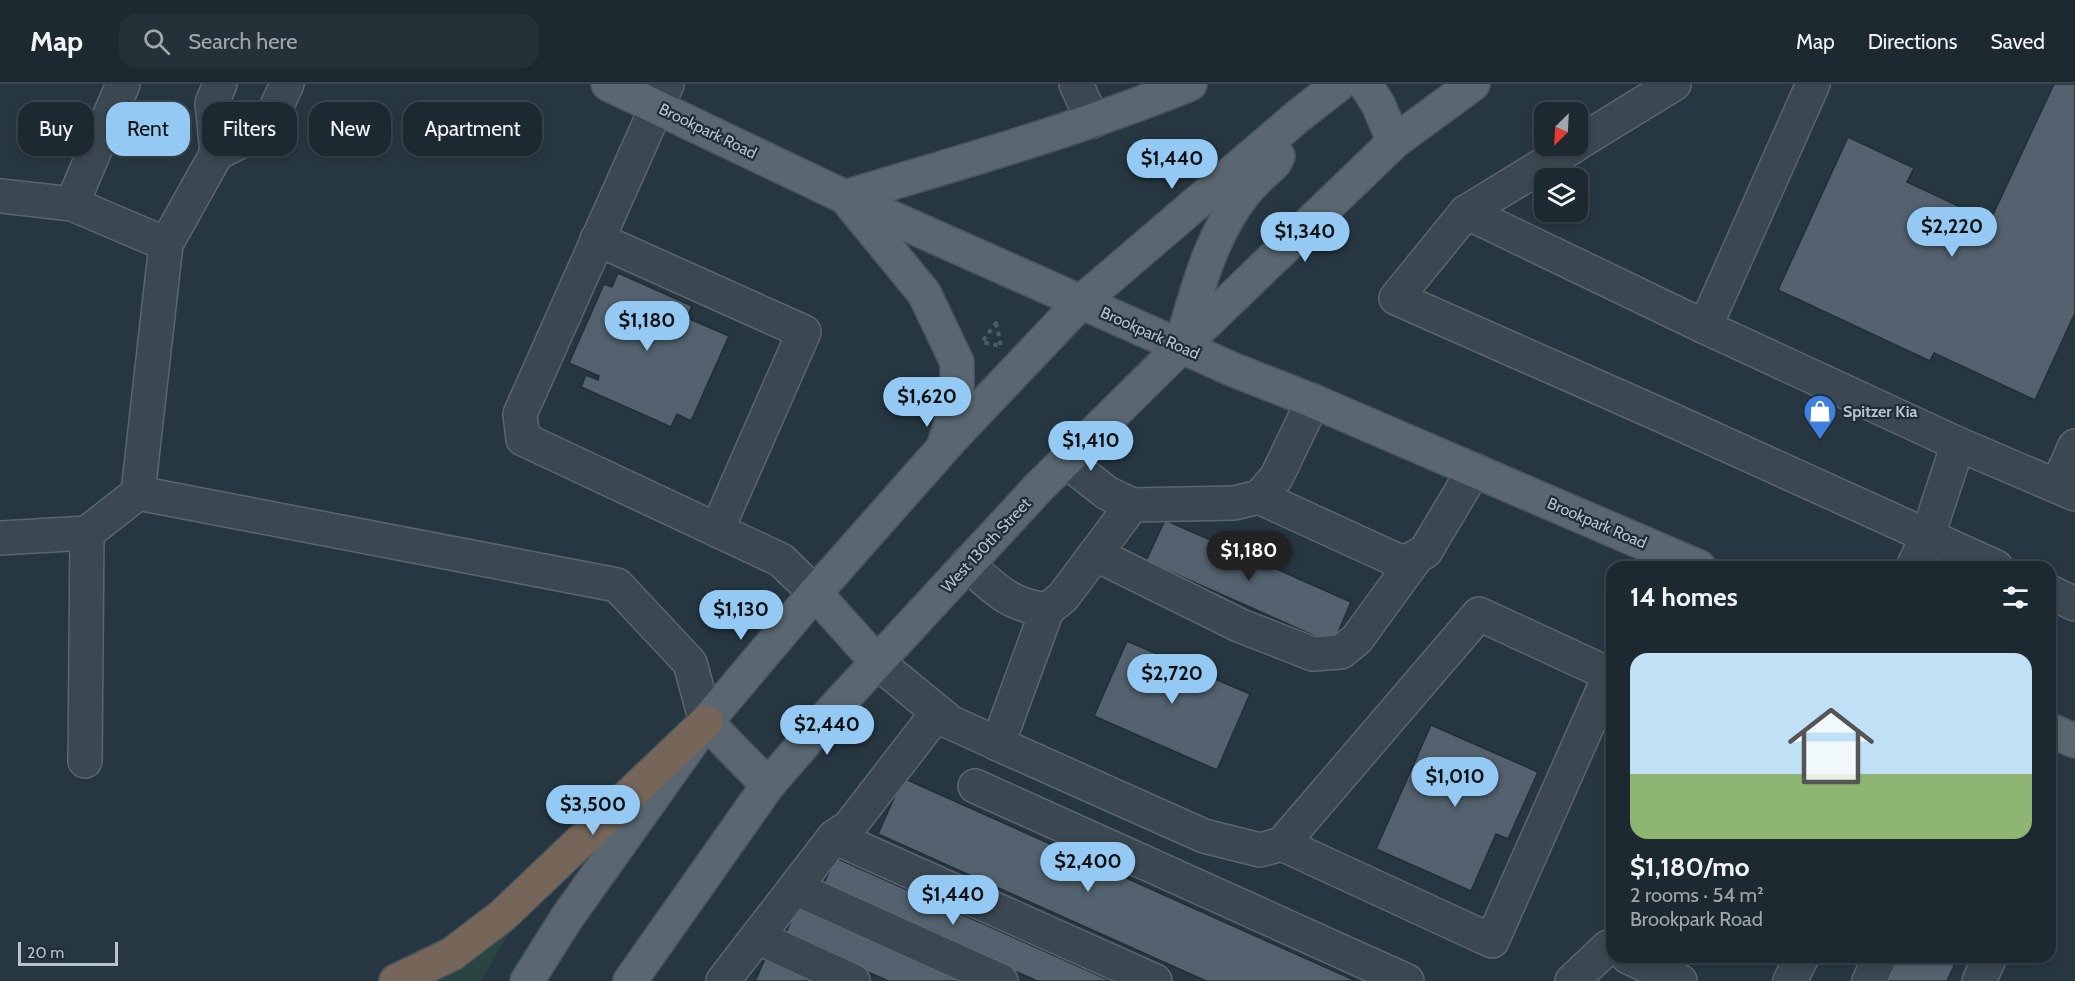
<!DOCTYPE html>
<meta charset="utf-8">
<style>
:root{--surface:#1d2931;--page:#253139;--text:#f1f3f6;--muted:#a0a6ab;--line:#3b454d;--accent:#94c9f4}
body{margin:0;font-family:Cabin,sans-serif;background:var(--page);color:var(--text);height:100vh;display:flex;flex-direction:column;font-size:22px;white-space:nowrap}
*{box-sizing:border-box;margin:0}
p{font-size:20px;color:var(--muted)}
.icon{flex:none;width:33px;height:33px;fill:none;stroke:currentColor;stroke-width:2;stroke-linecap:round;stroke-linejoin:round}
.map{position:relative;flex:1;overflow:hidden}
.panel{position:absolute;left:1606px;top:477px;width:450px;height:402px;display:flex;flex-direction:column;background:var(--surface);border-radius:18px;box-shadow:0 3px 9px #0003,0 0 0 2px var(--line)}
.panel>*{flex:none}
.hud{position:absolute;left:18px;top:18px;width:570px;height:54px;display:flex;gap:12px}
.needle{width:39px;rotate:204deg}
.controls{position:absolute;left:1534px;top:18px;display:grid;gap:12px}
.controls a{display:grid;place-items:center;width:54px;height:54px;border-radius:12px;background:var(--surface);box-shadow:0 3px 9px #0003,0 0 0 2px var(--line);font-size:30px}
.scale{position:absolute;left:18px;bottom:15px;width:100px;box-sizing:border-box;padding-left:6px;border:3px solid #b9c3cb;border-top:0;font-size:16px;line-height:21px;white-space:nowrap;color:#b9c3cb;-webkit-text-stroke:4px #202d36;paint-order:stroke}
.price{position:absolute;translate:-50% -51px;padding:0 14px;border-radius:21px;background:var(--accent);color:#111;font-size:20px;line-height:39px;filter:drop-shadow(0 2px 3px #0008)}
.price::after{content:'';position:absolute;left:50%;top:36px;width:18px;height:14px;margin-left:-9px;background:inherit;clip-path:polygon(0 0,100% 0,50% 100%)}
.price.active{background:#222;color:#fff}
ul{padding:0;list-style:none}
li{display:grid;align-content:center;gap:12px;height:318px;padding:0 24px}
li span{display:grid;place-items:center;height:186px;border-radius:18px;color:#555}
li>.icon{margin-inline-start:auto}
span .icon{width:108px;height:108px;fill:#fffc;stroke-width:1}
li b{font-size:26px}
h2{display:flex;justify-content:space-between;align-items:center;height:72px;padding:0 24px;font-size:26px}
.tag{padding:0 21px;border-radius:18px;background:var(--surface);box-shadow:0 3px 9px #0003,0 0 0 2px var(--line);font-size:21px;line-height:54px}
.tag.active{background:var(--accent);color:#111}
header{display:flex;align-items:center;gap:36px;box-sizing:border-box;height:84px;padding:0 30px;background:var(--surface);border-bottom:2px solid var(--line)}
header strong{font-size:28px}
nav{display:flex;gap:33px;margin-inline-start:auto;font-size:21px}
.search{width:420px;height:54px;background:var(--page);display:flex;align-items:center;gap:15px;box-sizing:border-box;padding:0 21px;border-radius:18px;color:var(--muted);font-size:22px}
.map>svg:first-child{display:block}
.green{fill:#2a4442}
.building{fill:#53626e;stroke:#222f38;stroke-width:1.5}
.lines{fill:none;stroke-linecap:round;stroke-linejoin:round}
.minor-casing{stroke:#5a666e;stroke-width:36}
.major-casing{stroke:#48545d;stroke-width:36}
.highway-casing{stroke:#46535b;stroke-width:36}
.path{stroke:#4a605f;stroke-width:4;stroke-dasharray:4.5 4.5;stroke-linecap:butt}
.minor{stroke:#3c4851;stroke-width:33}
.major{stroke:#5a6771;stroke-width:33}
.highway{stroke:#766659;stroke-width:33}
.labels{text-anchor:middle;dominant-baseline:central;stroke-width:4.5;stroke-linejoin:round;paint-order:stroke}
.street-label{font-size:16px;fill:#b9c3cb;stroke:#202d36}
.poi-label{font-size:16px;font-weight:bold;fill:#b9c3cb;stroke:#202d36;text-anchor:start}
</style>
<header>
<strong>Map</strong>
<div class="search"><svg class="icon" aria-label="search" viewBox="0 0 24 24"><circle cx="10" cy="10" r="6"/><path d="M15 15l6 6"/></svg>Search here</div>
<nav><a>Map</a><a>Directions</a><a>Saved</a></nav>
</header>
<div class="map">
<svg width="2075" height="897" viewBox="0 0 2075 897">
<rect width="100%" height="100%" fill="#273741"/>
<polygon class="green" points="509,849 481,897 438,897 453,890"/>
<g class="building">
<polygon points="2054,0 2075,0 2075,229 2035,316 1934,269 1930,277 1778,206 1848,53 1914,84 1907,98 1990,137"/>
<polygon points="618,189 692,222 685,238 688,239 690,235 729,252 691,337 677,330 671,343 581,303 586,291 598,296 599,292 569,279 604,200 612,203"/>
<polygon points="1165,436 1351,518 1333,560 1146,477"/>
<polygon points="1127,557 1250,610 1217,686 1094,632"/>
<polygon points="1431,641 1538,688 1508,755 1496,750 1471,807 1376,765"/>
<polygon points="903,694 1356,897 1206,897 878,750"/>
<polygon points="836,774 1111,897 1037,897 823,801"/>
<polygon points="797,823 964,897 888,897 785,851"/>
<polygon points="1890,873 1958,873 1947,897 1880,897"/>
<polygon points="765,875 813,897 755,897"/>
</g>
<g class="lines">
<defs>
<g id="minor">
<polyline points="667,0 520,330 523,355 781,476 815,509"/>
<polyline points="1076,0 1093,37"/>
<polyline points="1813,0 1705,243 1958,360 2075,410"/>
<polyline points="1578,59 1674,0"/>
<polyline points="1574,62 1466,128 1396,214 1663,332 1996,483"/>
<polyline points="217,69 266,45 287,0"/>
<polyline points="0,112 72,120 166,160"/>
<polyline points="72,120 123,0"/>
<polyline points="1466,128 1705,243"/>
<polyline points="597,155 804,248 717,446"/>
<polyline points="1066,377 1107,409 1132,421 1234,419 1259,413 1276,394 1313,317"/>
<polyline points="2057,402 2075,362"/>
<polyline points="138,409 617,501 690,579 706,638"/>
<polyline points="1259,413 1403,479 1425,468 1474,386"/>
<polyline points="0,454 87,449"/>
<polyline points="1095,470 1241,542 1313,570 1341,568 1357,555 1416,474"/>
<path d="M 967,480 C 995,505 1009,521 1047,526 L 1063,513 L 1132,421"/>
<polyline points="1913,483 1928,451 1958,360"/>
<polyline points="2050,508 2075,520"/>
<polyline points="877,578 950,638 998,660 1204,752 1260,766 1282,760 1492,857 1612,586"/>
<polyline points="938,628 849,743 834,753 1155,897"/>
<polyline points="998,660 1047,526"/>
<polyline points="85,677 87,449 138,409 166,160 217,69 212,19 220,0"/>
<polyline points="975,702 1407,897"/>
<polyline points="1282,760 1479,530 1611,591"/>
<polyline points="795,804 1001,897"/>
<polyline points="757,853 853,897"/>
<polyline points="1628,873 1680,897"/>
<polyline points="723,897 834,753"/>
<polyline points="1572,897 1608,863"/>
<polyline points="1790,897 1802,873"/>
<polyline points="1869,897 1880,873"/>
<polyline points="1979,897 1990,873"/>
</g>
<g id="major">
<polyline points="608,0 845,113 1234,286 1313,317 1699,483"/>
<polyline points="1365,0 1378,20 1394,58"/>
<path d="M 845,113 C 961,78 1077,46 1190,0"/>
<polyline points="850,119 924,209 957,278 957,320 945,358"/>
<path d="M 1181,261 C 1197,208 1210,152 1245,108 C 1254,97 1265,88 1275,78 L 1278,72"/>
<polyline points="815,509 877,578"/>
<polyline points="706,638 768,701"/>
<polyline points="2050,646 2075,657"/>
<polyline points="527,897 566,835 706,638 815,509 952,354 1081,218 1297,33 1339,0"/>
<polyline points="630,897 768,701 832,627 1039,403 1181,263 1394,58 1473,0"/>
</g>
<polyline id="highway" points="396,897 452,870 502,832 706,638"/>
</defs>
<use href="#minor" class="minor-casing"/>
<use href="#major" class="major-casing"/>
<use href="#highway" class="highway-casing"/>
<polygon class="path" points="996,239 1001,262 982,258"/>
<use href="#minor" class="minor"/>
<use href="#major" class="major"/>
<use href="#highway" class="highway"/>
</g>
<defs>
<symbol id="shop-pin" viewBox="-11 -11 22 30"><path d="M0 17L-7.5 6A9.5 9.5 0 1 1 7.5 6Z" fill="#3f7fe0" stroke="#202d36"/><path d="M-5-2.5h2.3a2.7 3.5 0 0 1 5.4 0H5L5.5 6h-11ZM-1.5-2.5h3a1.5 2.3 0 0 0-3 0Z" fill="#fff"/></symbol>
</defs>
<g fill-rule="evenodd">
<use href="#shop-pin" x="1801" y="308" width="38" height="52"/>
</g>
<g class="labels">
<g class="street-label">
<text transform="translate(708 47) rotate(26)">Brookpark Road</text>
<text transform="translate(1150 249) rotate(24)">Brookpark Road</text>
<text transform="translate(1597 439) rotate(23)">Brookpark Road</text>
<text transform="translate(986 461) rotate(-47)">West 130th Street</text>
</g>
<g class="poi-label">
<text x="1843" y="327">Spitzer Kia</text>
</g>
</g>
</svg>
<div class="controls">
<a><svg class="needle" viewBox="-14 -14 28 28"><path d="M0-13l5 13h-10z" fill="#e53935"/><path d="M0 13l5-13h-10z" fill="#a0a6ab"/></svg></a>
<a><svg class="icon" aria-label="layers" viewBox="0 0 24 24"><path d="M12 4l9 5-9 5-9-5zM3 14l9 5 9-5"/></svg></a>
</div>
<div class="scale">20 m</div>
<b class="price" style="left:1172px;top:106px">$1,440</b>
<b class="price" style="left:1952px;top:174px">$2,220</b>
<b class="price" style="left:1305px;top:179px">$1,340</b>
<b class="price" style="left:647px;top:268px">$1,180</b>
<b class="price" style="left:927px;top:344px">$1,620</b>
<b class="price" style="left:1091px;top:388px">$1,410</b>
<b class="price active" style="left:1249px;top:498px">$1,180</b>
<b class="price" style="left:741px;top:557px">$1,130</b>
<b class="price" style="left:1172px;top:621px">$2,720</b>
<b class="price" style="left:827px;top:672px">$2,440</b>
<b class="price" style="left:1455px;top:724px">$1,010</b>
<b class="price" style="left:593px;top:752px">$3,500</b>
<b class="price" style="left:1088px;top:809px">$2,400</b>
<b class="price" style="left:953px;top:842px">$1,440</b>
<div class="hud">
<a class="tag">Buy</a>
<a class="tag active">Rent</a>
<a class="tag">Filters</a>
<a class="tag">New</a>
<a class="tag">Apartment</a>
</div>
<section class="panel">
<h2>14 homes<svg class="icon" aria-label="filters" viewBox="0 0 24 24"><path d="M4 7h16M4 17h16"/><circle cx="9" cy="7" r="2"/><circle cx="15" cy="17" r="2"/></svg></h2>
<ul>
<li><span style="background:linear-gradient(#bfe0f5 65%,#8fb573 0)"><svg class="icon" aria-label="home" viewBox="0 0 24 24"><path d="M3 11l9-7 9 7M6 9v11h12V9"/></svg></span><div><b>$1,180/mo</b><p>2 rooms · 54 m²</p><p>Brookpark Road</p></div></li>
</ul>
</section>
</div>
